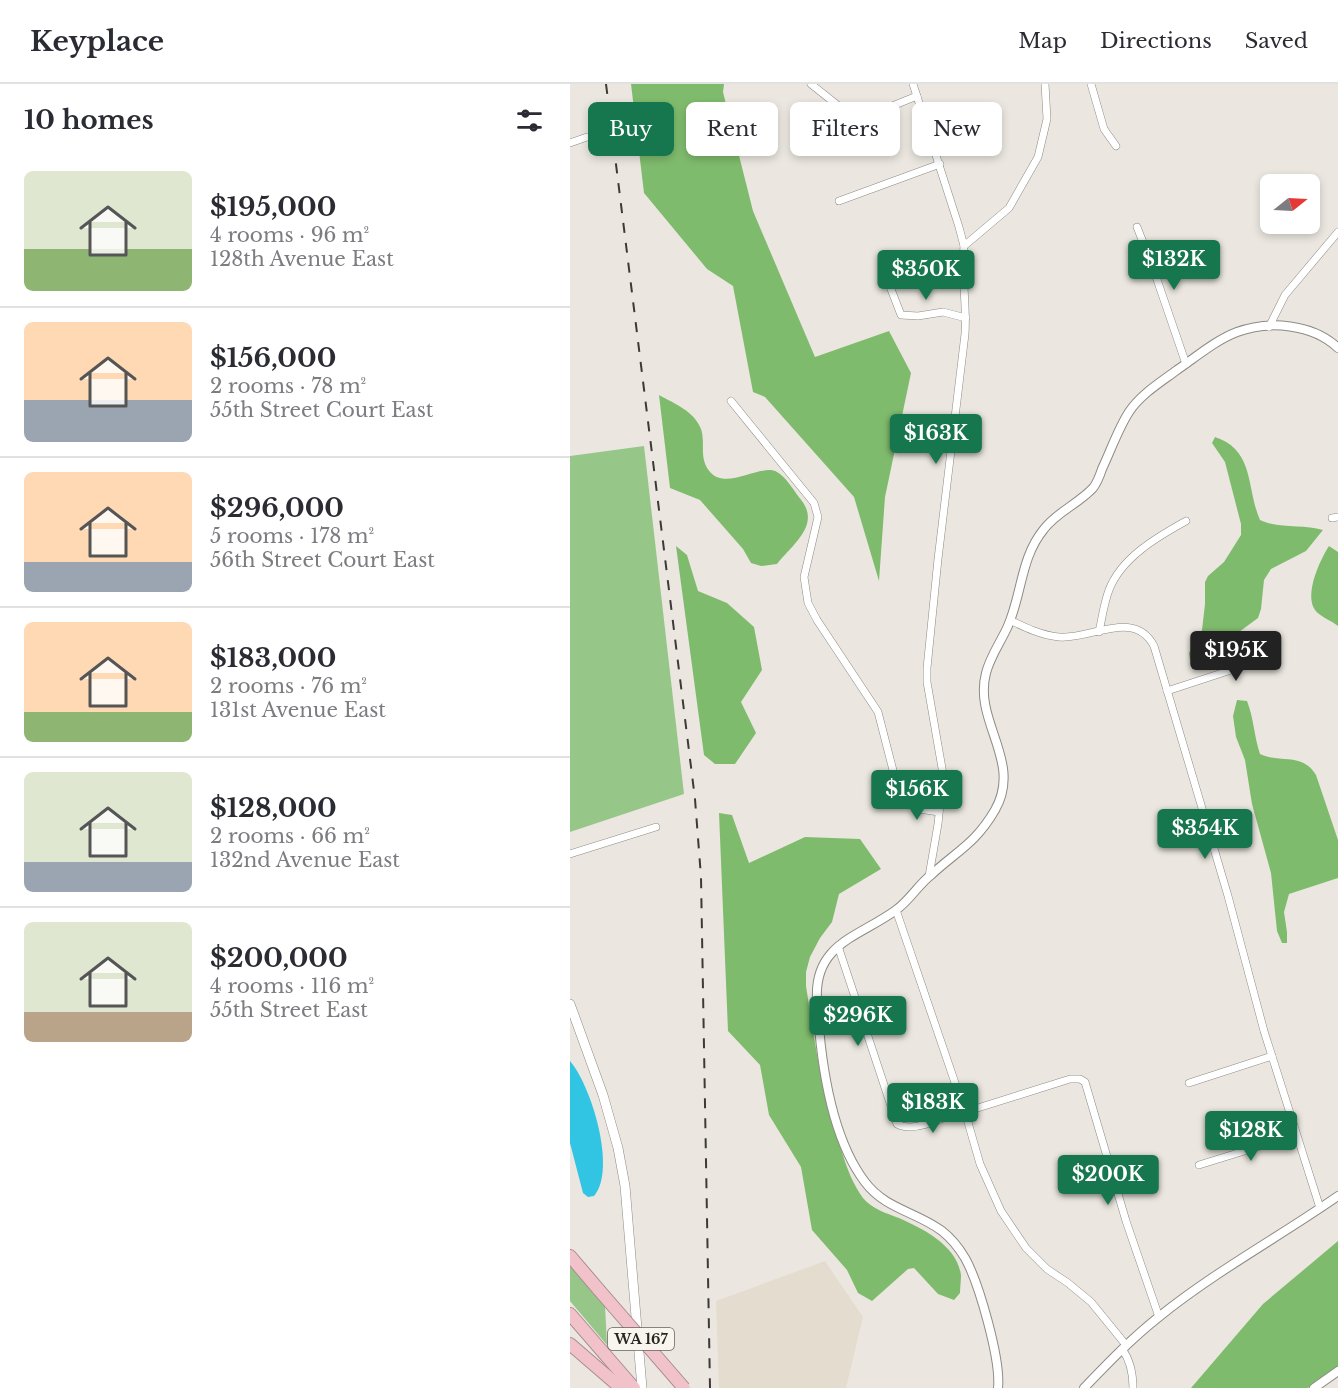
<!DOCTYPE html>
<meta charset="utf-8">
<style>
:root{--surface:#fff;--page:#f7f7f7;--text:#2b2b33;--muted:#7c7c81;--line:#e1e1e2;--accent:#16764d}
body{margin:0;font-family:"Libre Baskerville",serif;background:var(--page);color:var(--text);height:100vh;display:flex;flex-direction:column;font-size:22px;white-space:nowrap}
*{box-sizing:border-box;margin:0}
p{font-size:20px;color:var(--muted)}
.icon{flex:none;width:33px;height:33px;fill:none;stroke:currentColor;stroke-width:2;stroke-linecap:round;stroke-linejoin:round}
.map{position:relative;flex:1;overflow:hidden}
.drawer{display:flex;flex-direction:column;background:var(--surface);width:570px}
.drawer>*{flex:none}
.top-card{position:absolute;left:18px;top:18px;width:570px;height:54px;display:flex;gap:12px}
.needle{width:39px;rotate:72deg}
.buttons{position:absolute;left:690px;top:90px;display:grid;gap:12px}
.buttons a{display:grid;place-items:center;width:60px;height:60px;border-radius:9px;background:var(--surface);box-shadow:0 3px 9px #0003;font-size:30px}
.price{position:absolute;translate:-50% -51px;padding:0 14px;border-radius:6px;background:var(--accent);color:#fff;font-size:20px;line-height:39px;filter:drop-shadow(0 2px 3px #0008)}
.price::after{content:'';position:absolute;left:50%;top:36px;width:18px;height:14px;margin-left:-9px;background:inherit;clip-path:polygon(0 0,100% 0,50% 100%)}
.price.selected{background:#222;color:#fff}
ul{padding:0;list-style:none}
li{display:flex;align-items:center;gap:18px;height:150px;padding:0 24px}
li+li{border-top:2px solid var(--line)}
li span{display:grid;place-items:center;flex:none;width:168px;height:120px;border-radius:9px;color:#555}
li>.icon{margin-inline-start:auto}
span .icon{width:72px;height:72px;fill:#fffc;stroke-width:1}
li b{font-size:26px}
h2{display:flex;justify-content:space-between;align-items:center;height:72px;padding:0 24px;font-size:26px}
.chip{padding:0 21px;border-radius:9px;background:var(--surface);box-shadow:0 3px 9px #0003;font-size:21px;line-height:54px}
.chip.selected{background:var(--accent);color:#fff}
header{display:flex;align-items:center;gap:36px;box-sizing:border-box;height:84px;padding:0 30px;background:var(--surface);border-bottom:2px solid var(--line)}
header strong{font-size:28px}
nav{display:flex;gap:33px;margin-inline-start:auto;font-size:21px}
main{display:flex;flex:1;min-height:0}
.map>svg:first-child{display:block}
.built{fill:#e4ddcf}
.green{fill:#97c788}
.forest{fill:#7fbb6d}
.water{fill:#32c5e3}
.lines{fill:none;stroke-linecap:round;stroke-linejoin:round}
.minor-casing{stroke:#8e8b85;stroke-width:8}
.tertiary-casing{stroke:#8e8b85;stroke-width:10}
.secondary-casing{stroke:#8e8b85;stroke-width:10}
.motorway-casing{stroke:#aa8b90;stroke-width:14}
.minor{stroke:#fff;stroke-width:7}
.tertiary{stroke:#fff;stroke-width:8}
.secondary{stroke:#fff;stroke-width:9}
.motorway{stroke:#f1c2ca;stroke-width:12}
.rail{stroke:#3c3a37;stroke-width:2;stroke-dasharray:10 10;stroke-linecap:butt}
.motorway-bridge-casing{stroke:#aa8b90;stroke-width:14;stroke-linecap:butt}
.motorway-bridge{stroke:#f1c2ca;stroke-width:12}
.labels{text-anchor:middle;dominant-baseline:central;stroke-width:6;stroke-linejoin:round;paint-order:stroke}
.shield{fill:#f8f4ee;stroke:#666460;stroke-width:1.5}
.shield-label{font-size:14px;font-weight:bold;fill:#272623}
</style>
<header>
<strong>Keyplace</strong>
<nav><a>Map</a><a>Directions</a><a>Saved</a></nav>
</header>
<main>
<section class="drawer">
<h2>10 homes<svg class="icon" aria-label="filters" viewBox="0 0 24 24"><path d="M4 7h16M4 17h16"/><circle cx="9" cy="7" r="2"/><circle cx="15" cy="17" r="2"/></svg></h2>
<ul>
<li><span style="background:linear-gradient(#dfe7d0 65%,#8fb573 0)"><svg class="icon" aria-label="home" viewBox="0 0 24 24"><path d="M3 11l9-7 9 7M6 9v11h12V9"/></svg></span><div><b>$195,000</b><p>4 rooms · 96 m²</p><p>128th Avenue East</p></div></li>
<li><span style="background:linear-gradient(#ffd9b3 65%,#9aa5b1 0)"><svg class="icon" aria-label="home" viewBox="0 0 24 24"><path d="M3 11l9-7 9 7M6 9v11h12V9"/></svg></span><div><b>$156,000</b><p>2 rooms · 78 m²</p><p>55th Street Court East</p></div></li>
<li><span style="background:linear-gradient(#ffd9b3 75%,#9aa5b1 0)"><svg class="icon" aria-label="home" viewBox="0 0 24 24"><path d="M3 11l9-7 9 7M6 9v11h12V9"/></svg></span><div><b>$296,000</b><p>5 rooms · 178 m²</p><p>56th Street Court East</p></div></li>
<li><span style="background:linear-gradient(#ffd9b3 75%,#8fb573 0)"><svg class="icon" aria-label="home" viewBox="0 0 24 24"><path d="M3 11l9-7 9 7M6 9v11h12V9"/></svg></span><div><b>$183,000</b><p>2 rooms · 76 m²</p><p>131st Avenue East</p></div></li>
<li><span style="background:linear-gradient(#dfe7d0 75%,#9aa5b1 0)"><svg class="icon" aria-label="home" viewBox="0 0 24 24"><path d="M3 11l9-7 9 7M6 9v11h12V9"/></svg></span><div><b>$128,000</b><p>2 rooms · 66 m²</p><p>132nd Avenue East</p></div></li>
<li><span style="background:linear-gradient(#dfe7d0 75%,#b9a48a 0)"><svg class="icon" aria-label="home" viewBox="0 0 24 24"><path d="M3 11l9-7 9 7M6 9v11h12V9"/></svg></span><div><b>$200,000</b><p>4 rooms · 116 m²</p><p>55th Street East</p></div></li>
</ul>
</section>
<div class="map">
<svg width="768" height="1304" viewBox="0 0 768 1304">
<rect width="100%" height="100%" fill="#ebe7e0"/>
<polygon class="built" points="255,1177 293,1233 276,1304 149,1304 146,1217"/>
<g class="green">
<polygon points="74,362 114,710 0,748 0,372"/>
<polygon points="0,1180 35,1221 37,1261 0,1217"/>
</g>
<g class="forest">
<polygon points="61,0 154,0 153,8 183,127 245,273 319,247 341,289 315,413 309,497 284,413 195,313 183,308 163,202 137,185 74,109"/>
<path d="M 89,311 C 105,320 124,327 131,345 C 136,360 128,375 141,389 C 158,406 192,379 207,388 C 215,392 223,405 228,412 C 253,439 225,458 207,480 L 191,482 L 181,479 L 173,465 L 130,416 L 100,404 Z"/>
<path d="M 645,353 C 685,366 676,404 690,436 C 709,445 733,440 753,446 L 736,467 L 701,485 L 694,496 L 691,525 L 688,534 L 635,573 L 620,576 L 619,569 L 632,546 L 635,520 L 635,498 L 638,492 L 654,478 L 671,451 L 671,440 L 655,378 L 642,359 Z"/>
<polygon points="106,462 117,471 128,507 157,519 184,543 192,586 171,618 186,649 165,680 145,680 134,671"/>
<path d="M 759,462 L 768,468 L 768,542 C 761,536 750,533 745,526 C 734,510 750,476 759,462 Z"/>
<path d="M 667,616 L 677,617 C 684,635 684,652 690,670 C 711,680 732,668 746,691 L 768,756 L 768,794 L 719,810 L 714,828 L 717,848 L 717,859 L 712,859 L 707,847 L 701,789 L 682,720 L 675,676 L 666,653 L 663,632 Z"/>
<path d="M 149,729 L 162,731 L 179,779 L 235,753 L 290,755 L 311,785 L 269,810 L 262,838 L 250,854 L 240,873 L 236,888 L 236,902 C 245,958 252,1015 272,1068 C 277,1085 283,1100 293,1114 C 302,1125 316,1129 329,1134 C 353,1145 387,1161 391,1191 C 391,1197 390,1204 390,1209 L 384,1216 L 368,1210 L 344,1184 L 338,1185 L 302,1217 L 288,1209 L 277,1186 L 242,1146 L 231,1083 L 199,1031 L 190,981 L 158,947 Z"/>
<polygon points="768,1157 768,1283 738,1304 621,1304 693,1220"/>
</g>
<path class="water" d="M 0,977 C 21,1001 47,1085 24,1112 L 18,1113 L 13,1109 L 0,1059 Z"/>
<g class="lines">
<defs>
<g id="minor">
<polyline points="241,0 285,35 300,31 347,12"/>
<polyline points="343,0 389,143 394,162"/>
<polyline points="521,0 534,45 546,62"/>
<polyline points="0,59 17,53"/>
<polyline points="269,117 370,80"/>
<polyline points="567,143 582,181 616,280"/>
<polyline points="319,200 331,231 348,232 373,228 396,234"/>
<polyline points="699,243 715,211 768,148"/>
<polyline points="161,317 244,419 248,433 234,493 238,519 247,536 308,628 325,694 333,712 349,725 369,728"/>
<polyline points="762,434 768,433"/>
<path d="M 440,536 C 456,544 471,551 489,553 C 521,556 564,524 584,562 L 658,812 L 694,947 L 750,1124"/>
<path d="M 529,548 C 532,534 534,519 539,506 C 551,474 587,453 616,437"/>
<polyline points="597,607 707,571"/>
<polyline points="0,770 86,743"/>
<path d="M 359,792 L 368,740 L 373,690 L 357,598 L 357,584 L 368,475 L 395,250 C 397,220 391,191 394,162 L 439,124 L 468,73 L 477,35 L 475,0"/>
<polyline points="326,826 395,1028 410,1080 431,1127 456,1164 477,1185 498,1199 521,1218 556,1261"/>
<path d="M 268,862 L 327,1040 C 344,1050 377,1032 393,1025"/>
<polyline points="619,999 702,972"/>
<polyline points="395,1028 500,995 510,995 515,998 556,1137 589,1233"/>
<polyline points="629,1081 726,1051"/>
<path d="M 552,1265 C 561,1277 563,1290 563,1304"/>
</g>
<g id="tertiary">
<path d="M 428,1304 C 431,1276 409,1199 395,1174 C 389,1164 381,1154 372,1147 C 347,1128 315,1125 295,1098 C 260,1052 250,972 247,915 C 244,859 291,852 326,826 C 340,816 348,801 361,791 C 387,767 406,759 425,726 C 453,677 403,638 416,589 C 420,573 430,559 437,544 C 452,512 450,474 474,445 C 487,428 508,420 523,404 C 527,399 530,391 532,385 C 541,366 548,345 559,328 C 571,310 591,298 607,286 C 626,273 646,256 667,248 C 699,236 743,240 768,264"/>
<path d="M 514,1304 C 538,1279 562,1254 590,1232 C 646,1187 709,1153 768,1112"/>
<polyline points="744,1304 768,1287"/>
</g>
<polyline id="secondary" points="0,920 33,1011 48,1064 55,1102 72,1304"/>
<g id="motorway">
<polyline points="0,1172 29,1206"/>
<polyline points="0,1230 64,1304"/>
<polyline points="0,1260 51,1304"/>
</g>
</defs>
<use href="#minor" class="minor-casing"/>
<use href="#tertiary" class="tertiary-casing"/>
<use href="#secondary" class="secondary-casing"/>
<use href="#motorway" class="motorway-casing"/>
<use href="#minor" class="minor"/>
<use href="#tertiary" class="tertiary"/>
<use href="#secondary" class="secondary"/>
<use href="#motorway" class="motorway"/>
<polyline class="rail" points="36,0 125,715 131,793 140,1304"/>
<defs>
<polyline id="motorway-bridge" points="29,1206 114,1304"/>
</defs>
<use href="#motorway-bridge" class="motorway-bridge-casing"/>
<use href="#motorway-bridge" class="motorway-bridge"/>
</g>
<g class="labels">
<rect class="shield" x="38" y="1244" width="66" height="22" rx="4.5"/>
<g class="shield-label">
<text x="71" y="1255">WA 167</text>
</g>
</g>
</svg>
<div class="buttons">
<a><svg class="needle" viewBox="-14 -14 28 28"><path d="M0-13l5 13h-10z" fill="#e53935"/><path d="M0 13l5-13h-10z" fill="#7c7c81"/></svg></a>
</div>
<b class="price" style="left:604px;top:207px">$132K</b>
<b class="price" style="left:356px;top:217px">$350K</b>
<b class="price" style="left:366px;top:381px">$163K</b>
<b class="price selected" style="left:666px;top:598px">$195K</b>
<b class="price" style="left:347px;top:737px">$156K</b>
<b class="price" style="left:635px;top:776px">$354K</b>
<b class="price" style="left:288px;top:963px">$296K</b>
<b class="price" style="left:363px;top:1050px">$183K</b>
<b class="price" style="left:681px;top:1078px">$128K</b>
<b class="price" style="left:538px;top:1122px">$200K</b>
<div class="top-card">
<a class="chip selected">Buy</a>
<a class="chip">Rent</a>
<a class="chip">Filters</a>
<a class="chip">New</a>
</div>
</div>
</main>
